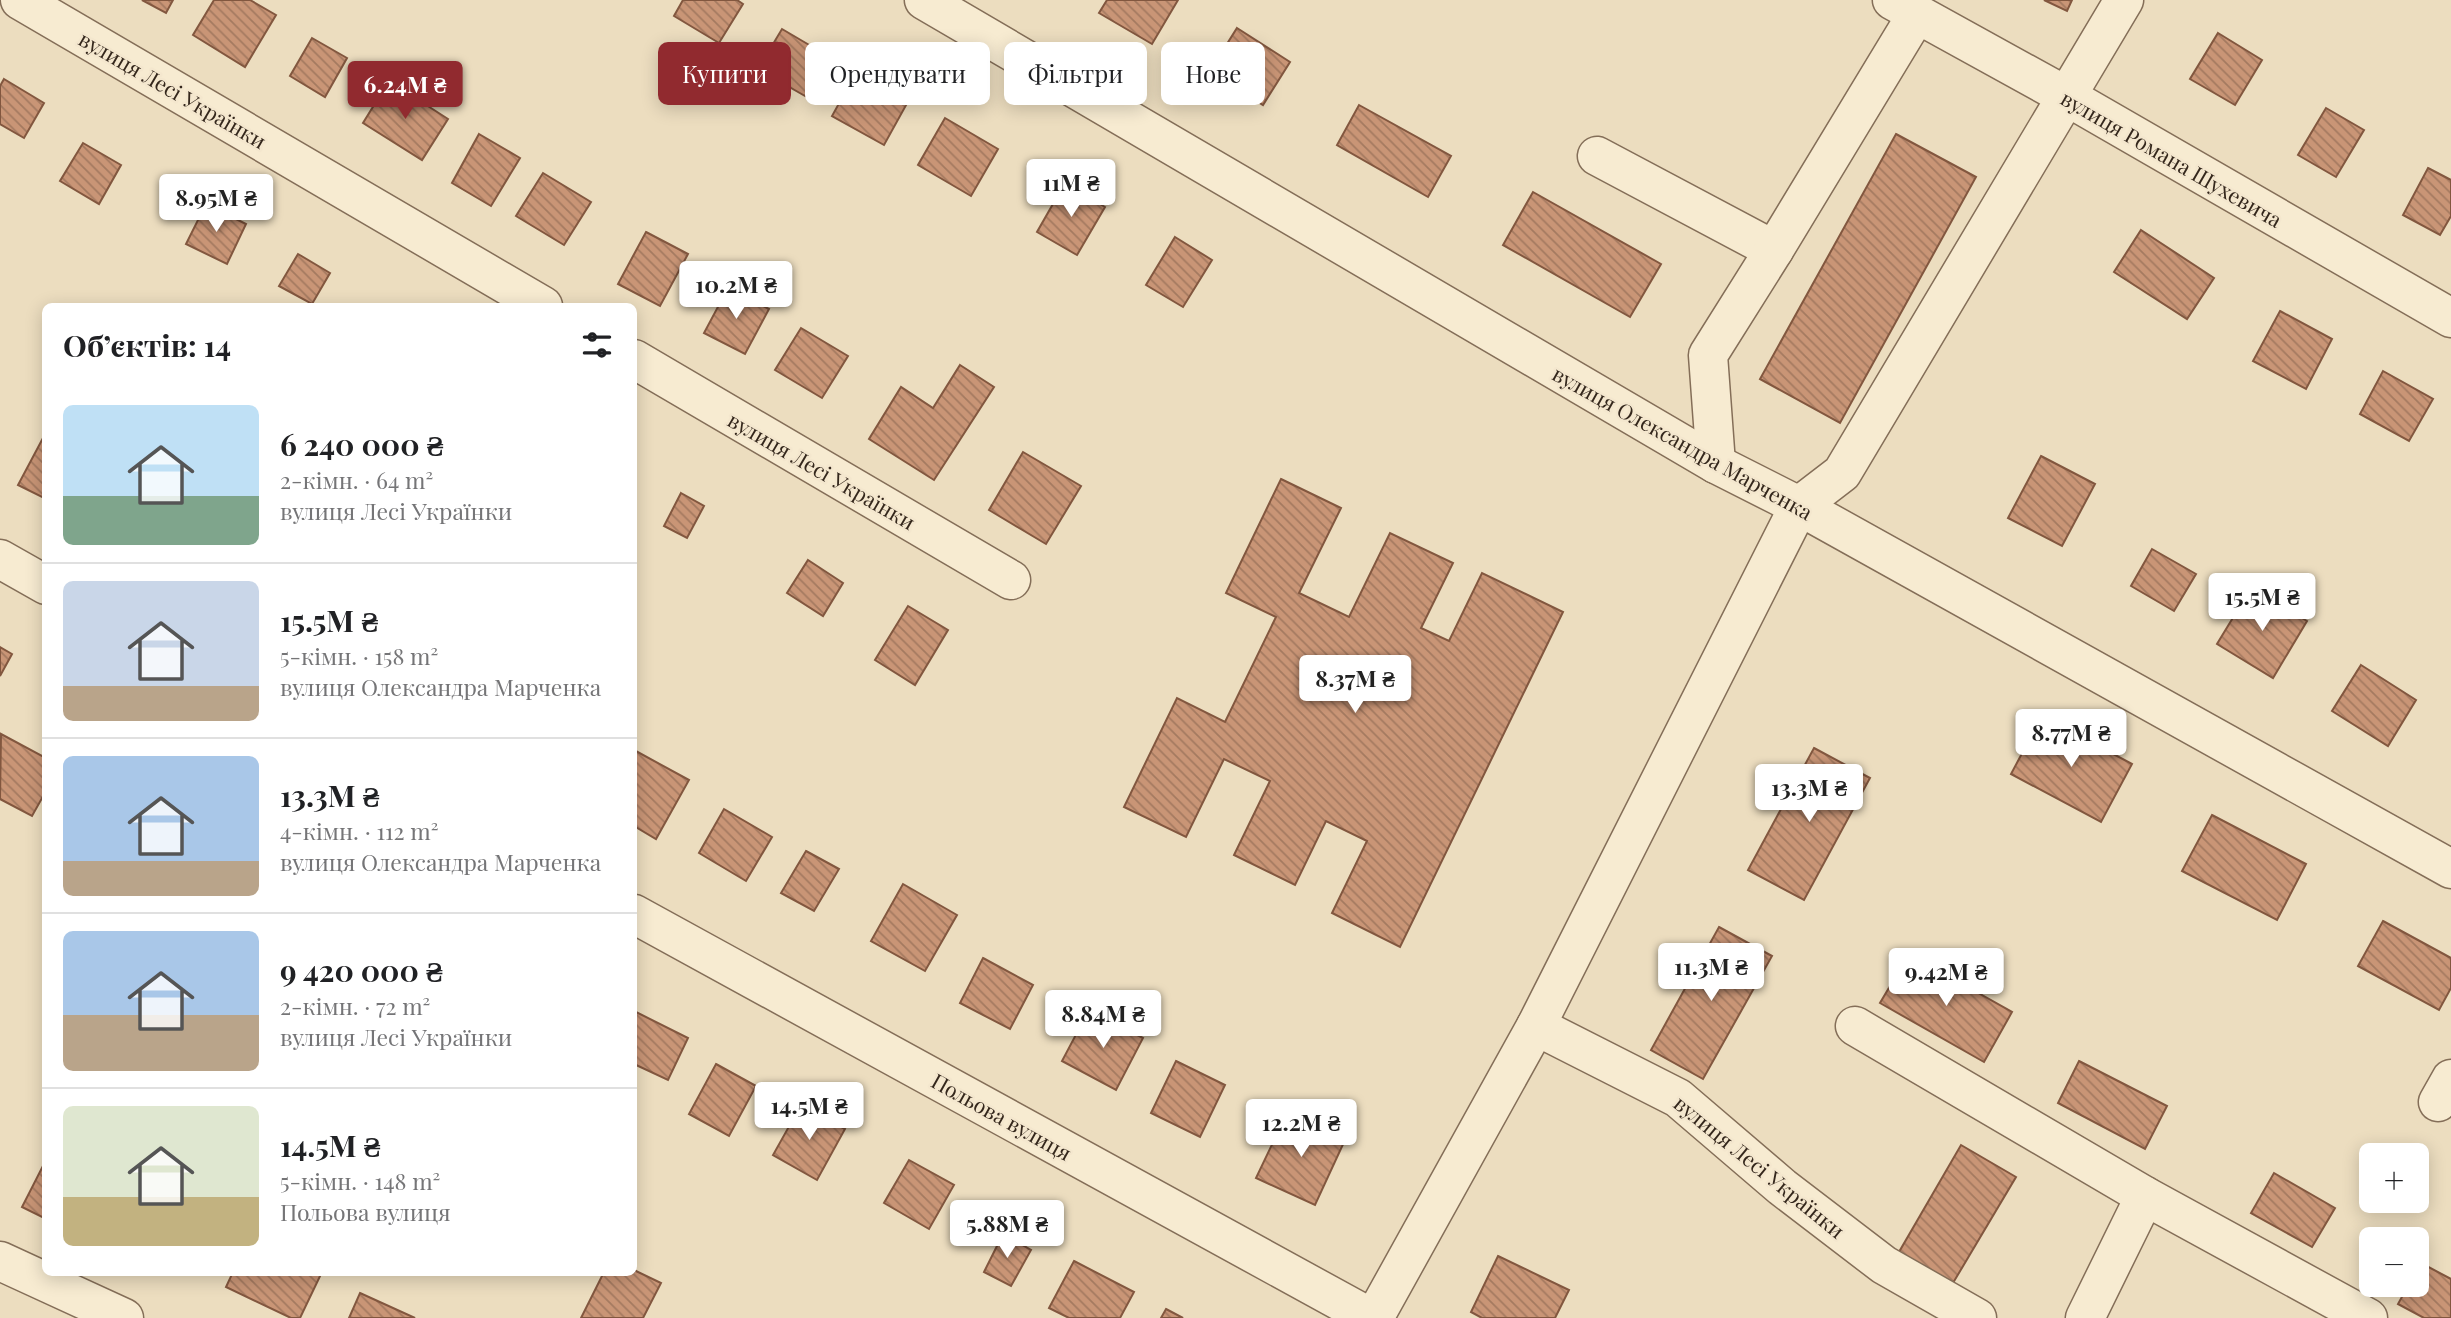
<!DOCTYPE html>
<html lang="uk">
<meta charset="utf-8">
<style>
:root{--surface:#fff;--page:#f6f6f6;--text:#202124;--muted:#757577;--line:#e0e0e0;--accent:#912a2f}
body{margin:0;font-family:"Playfair Display",serif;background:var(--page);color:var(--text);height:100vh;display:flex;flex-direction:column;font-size:26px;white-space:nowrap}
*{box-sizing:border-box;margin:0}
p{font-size:23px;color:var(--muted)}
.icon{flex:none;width:38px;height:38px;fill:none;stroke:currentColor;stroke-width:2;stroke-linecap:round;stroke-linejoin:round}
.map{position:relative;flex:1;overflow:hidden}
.drawer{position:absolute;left:42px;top:303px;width:595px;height:973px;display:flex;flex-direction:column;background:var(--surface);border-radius:10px;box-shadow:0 4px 18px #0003}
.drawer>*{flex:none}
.banner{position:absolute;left:658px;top:42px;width:665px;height:63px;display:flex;gap:14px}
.buttons{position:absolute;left:2359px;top:1143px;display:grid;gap:14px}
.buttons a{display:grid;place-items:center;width:70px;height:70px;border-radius:10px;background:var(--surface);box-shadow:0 4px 18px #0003;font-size:35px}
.price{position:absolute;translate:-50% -60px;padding:0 16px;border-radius:7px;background:#fff;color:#222;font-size:23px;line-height:46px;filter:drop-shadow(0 2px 4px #0008)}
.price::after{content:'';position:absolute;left:50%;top:42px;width:21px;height:16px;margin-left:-10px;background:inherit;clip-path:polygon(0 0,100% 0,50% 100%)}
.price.current{background:var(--accent);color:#fff}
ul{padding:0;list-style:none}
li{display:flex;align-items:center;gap:21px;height:175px;padding:0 21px}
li+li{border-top:2px solid var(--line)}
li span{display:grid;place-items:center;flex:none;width:196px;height:140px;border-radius:10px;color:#555}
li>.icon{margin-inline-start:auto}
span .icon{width:84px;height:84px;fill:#fffc;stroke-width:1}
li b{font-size:30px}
h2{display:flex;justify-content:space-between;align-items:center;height:84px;padding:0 21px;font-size:30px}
.tag{padding:0 24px;border-radius:10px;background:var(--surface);box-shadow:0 4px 18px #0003;font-size:24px;line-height:63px}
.tag.current{background:var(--accent);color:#fff}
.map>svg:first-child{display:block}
.building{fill:url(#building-back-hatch);stroke:#82573f;stroke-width:2}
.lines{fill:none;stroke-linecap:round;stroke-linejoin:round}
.minor-casing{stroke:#846e58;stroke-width:41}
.minor{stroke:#f7ebd1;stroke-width:38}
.labels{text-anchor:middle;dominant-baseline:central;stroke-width:5;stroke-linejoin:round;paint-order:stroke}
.street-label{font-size:21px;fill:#34271c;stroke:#f4e7ce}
</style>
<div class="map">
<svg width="2451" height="1318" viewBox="0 0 2451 1318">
<defs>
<pattern id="building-back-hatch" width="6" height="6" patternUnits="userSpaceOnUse" patternTransform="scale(1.75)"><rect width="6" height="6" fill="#c99576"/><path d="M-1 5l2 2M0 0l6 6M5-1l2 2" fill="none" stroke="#a47a60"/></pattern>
</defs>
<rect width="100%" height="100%" fill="#ecddbf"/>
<g class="building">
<polygon points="142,0 173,0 166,13"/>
<polygon points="214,0 250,0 276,15 245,67 193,35"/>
<polygon points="683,0 737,0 743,4 719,43 674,16"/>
<polygon points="1107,0 1178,0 1152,44 1099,13"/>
<polygon points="2044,0 2072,0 2067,11"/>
<polygon points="1237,28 1290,62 1263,105 1210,71"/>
<polygon points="782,29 828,56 805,96 758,69"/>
<polygon points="2218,33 2262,60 2235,105 2190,79"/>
<polygon points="312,38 347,58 325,97 290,76"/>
<polygon points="858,69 910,98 884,145 832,116"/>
<polygon points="4,79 44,103 24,138 0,124 0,86"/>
<polygon points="389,81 448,119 422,160 363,123"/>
<polygon points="1359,105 1451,156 1428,197 1337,145"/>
<polygon points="2326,108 2364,130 2336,177 2298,155"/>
<polygon points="945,118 998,149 971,196 918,165"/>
<polygon points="479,134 520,158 491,206 452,183"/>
<polygon points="1896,134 1976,177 1840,423 1760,379"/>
<polygon points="83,143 121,165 99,204 60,181"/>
<polygon points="2428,168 2451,180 2451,216 2440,235 2403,215"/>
<polygon points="543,173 591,202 564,245 516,216"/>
<polygon points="1065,183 1105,207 1077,255 1037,232"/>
<polygon points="1533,192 1661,264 1630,317 1503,245"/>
<polygon points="206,204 246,224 227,264 186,244"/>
<polygon points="2141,230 2214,278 2187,319 2114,272"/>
<polygon points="646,232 688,254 660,306 618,284"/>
<polygon points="1175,237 1212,260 1183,307 1146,285"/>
<polygon points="298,254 330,273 312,304 279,286"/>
<polygon points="728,288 769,309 745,354 704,333"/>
<polygon points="2280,311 2332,339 2306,389 2253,361"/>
<polygon points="801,328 848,356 822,398 775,370"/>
<polygon points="960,365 994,387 934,480 869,439 901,387 933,408"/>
<polygon points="2383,371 2433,399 2409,441 2360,414"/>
<polygon points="43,438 46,439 46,499 18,485"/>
<polygon points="1023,452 1081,486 1046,544 989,510"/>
<polygon points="2041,456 2095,484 2062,546 2008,518"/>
<polygon points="1281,479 1341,508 1299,593 1349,617 1390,533 1453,563 1421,628 1449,641 1482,573 1563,612 1400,947 1332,913 1367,841 1326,821 1295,885 1234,855 1270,781 1224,759 1186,837 1124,807 1177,698 1225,722 1276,617 1226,593"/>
<polygon points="681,493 704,506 687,538 664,526"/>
<polygon points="2152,549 2196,574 2174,611 2131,586"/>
<polygon points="808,560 843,583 823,616 787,593"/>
<polygon points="2251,588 2307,621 2273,678 2217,644"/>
<polygon points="908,606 948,630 915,685 875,660"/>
<polygon points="0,647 12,654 0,676"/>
<polygon points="2361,665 2416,700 2388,746 2332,711"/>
<polygon points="2042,716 2132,764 2101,822 2011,774"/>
<polygon points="1,734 46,758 46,791 32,816 0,799"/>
<polygon points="1814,748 1870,778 1804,900 1748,870"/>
<polygon points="634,750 689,780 656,839 634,826"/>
<polygon points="724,809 772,837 746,881 699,853"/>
<polygon points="2212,815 2306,864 2277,920 2182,871"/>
<polygon points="806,851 839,869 814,911 781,893"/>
<polygon points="903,884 957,915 925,971 871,941"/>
<polygon points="2383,921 2451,958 2451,988 2439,1010 2358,966"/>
<polygon points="1719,927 1772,956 1703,1079 1651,1050"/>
<polygon points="1909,954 2012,1012 1984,1062 1880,1003"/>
<polygon points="983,958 1033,985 1010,1029 960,1003"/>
<polygon points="1089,1010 1143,1038 1116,1090 1062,1061"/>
<polygon points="634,1011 688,1038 668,1080 634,1064"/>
<polygon points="1176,1061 1225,1085 1200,1137 1151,1113"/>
<polygon points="2079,1061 2167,1106 2145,1149 2058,1103"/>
<polygon points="716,1064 756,1086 729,1136 689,1114"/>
<polygon points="801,1105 845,1129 817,1180 773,1155"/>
<polygon points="1287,1113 1345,1140 1315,1205 1256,1178"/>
<polygon points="1961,1145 2016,1177 1953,1283 1899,1252"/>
<polygon points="46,1160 46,1219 22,1207"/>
<polygon points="909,1160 954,1185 929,1229 884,1203"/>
<polygon points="2274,1173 2335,1208 2312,1247 2251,1213"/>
<polygon points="1003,1234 1031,1250 1011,1286 984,1272"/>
<polygon points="1498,1256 1569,1290 1555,1318 1482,1318 1471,1312"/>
<polygon points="1074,1261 1134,1292 1120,1318 1069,1318 1049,1308"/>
<polygon points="2421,1263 2451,1279 2451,1318 2424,1318 2398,1304 2409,1284 2417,1284 2417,1270"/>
<polygon points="634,1270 661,1283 643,1318 581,1318 604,1272 634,1272"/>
<polygon points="233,1272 322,1272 300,1318 291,1318 226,1287"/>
<polygon points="360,1293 415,1318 349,1318"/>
<polygon points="1166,1309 1183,1318 1161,1318"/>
</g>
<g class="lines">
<defs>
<g id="minor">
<polyline points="20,0 543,306"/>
<polyline points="924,0 1716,464 1799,506 2451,869"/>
<polyline points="1892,0 2066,96 2451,318"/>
<polyline points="1597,156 1774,250"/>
<polyline points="634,359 1011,580"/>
<polyline points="1716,464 1708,355 1774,250 1917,14"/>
<polyline points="0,559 46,585"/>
<polyline points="634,914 1371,1318"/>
<polyline points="1536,1026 1678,1098 1782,1187 1884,1265 1977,1318"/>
<polyline points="1855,1026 2145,1196 2368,1318"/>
<polyline points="2438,1102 2451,1079"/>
<polyline points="0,1261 124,1318"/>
<polyline points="1374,1318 1536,1026 1799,506 1842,473 2124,0"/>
<polyline points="2085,1318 2145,1196"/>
</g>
</defs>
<use href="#minor" class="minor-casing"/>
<use href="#minor" class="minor"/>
</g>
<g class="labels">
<g class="street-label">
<text transform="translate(173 89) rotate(30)">вулиця Лесі Українки</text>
<text transform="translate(2172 158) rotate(30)">вулиця Романа Шухевича</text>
<text transform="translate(1683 442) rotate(29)">вулиця Олександра Марченка</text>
<text transform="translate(822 470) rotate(30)">вулиця Лесі Українки</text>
<text transform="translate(1002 1116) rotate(29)">Польова вулиця</text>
<text transform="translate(1760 1166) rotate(39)">вулиця Лесі Українки</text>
</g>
</g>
</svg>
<div class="buttons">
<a>+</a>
<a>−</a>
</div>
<b class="price current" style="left:405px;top:121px">6.24M ₴</b>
<b class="price" style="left:1071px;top:219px">11M ₴</b>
<b class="price" style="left:216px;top:234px">8.95M ₴</b>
<b class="price" style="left:736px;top:321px">10.2M ₴</b>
<b class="price" style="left:2262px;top:633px">15.5M ₴</b>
<b class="price" style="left:1355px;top:715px">8.37M ₴</b>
<b class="price" style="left:2071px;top:769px">8.77M ₴</b>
<b class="price" style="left:1809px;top:824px">13.3M ₴</b>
<b class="price" style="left:1711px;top:1003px">11.3M ₴</b>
<b class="price" style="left:1946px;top:1008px">9.42M ₴</b>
<b class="price" style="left:1103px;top:1050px">8.84M ₴</b>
<b class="price" style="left:809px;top:1142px">14.5M ₴</b>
<b class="price" style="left:1301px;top:1159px">12.2M ₴</b>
<b class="price" style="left:1007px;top:1260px">5.88M ₴</b>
<div class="banner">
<a class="tag current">Купити</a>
<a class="tag">Орендувати</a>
<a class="tag">Фільтри</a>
<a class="tag">Нове</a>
</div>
<section class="drawer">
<h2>Об’єктів: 14<svg class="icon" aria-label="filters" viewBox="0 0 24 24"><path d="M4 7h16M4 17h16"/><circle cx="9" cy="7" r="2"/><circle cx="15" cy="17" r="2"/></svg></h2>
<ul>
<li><span style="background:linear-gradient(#bfe0f5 65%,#7fa58c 0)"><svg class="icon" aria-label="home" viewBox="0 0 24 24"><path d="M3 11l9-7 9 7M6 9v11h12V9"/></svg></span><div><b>6 240 000 ₴</b><p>2-кімн. · 64 m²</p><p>вулиця Лесі Українки</p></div></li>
<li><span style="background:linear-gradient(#c9d6e8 75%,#b9a48a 0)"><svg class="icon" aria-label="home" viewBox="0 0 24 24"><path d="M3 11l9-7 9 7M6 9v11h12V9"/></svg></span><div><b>15.5M ₴</b><p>5-кімн. · 158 m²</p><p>вулиця Олександра Марченка</p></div></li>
<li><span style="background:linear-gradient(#a9c7e8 75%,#b9a48a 0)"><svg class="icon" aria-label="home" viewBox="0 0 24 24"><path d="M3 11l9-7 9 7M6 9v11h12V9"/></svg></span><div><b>13.3M ₴</b><p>4-кімн. · 112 m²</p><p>вулиця Олександра Марченка</p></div></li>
<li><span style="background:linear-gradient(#a9c7e8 60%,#b9a48a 0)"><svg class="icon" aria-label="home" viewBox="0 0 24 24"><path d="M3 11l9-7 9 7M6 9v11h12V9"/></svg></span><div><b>9 420 000 ₴</b><p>2-кімн. · 72 m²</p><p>вулиця Лесі Українки</p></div></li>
<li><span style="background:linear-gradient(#dfe7d0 65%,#c2b280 0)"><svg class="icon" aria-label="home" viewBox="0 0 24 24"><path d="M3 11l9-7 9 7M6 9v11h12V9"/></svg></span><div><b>14.5M ₴</b><p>5-кімн. · 148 m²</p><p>Польова вулиця</p></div></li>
</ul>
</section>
</div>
